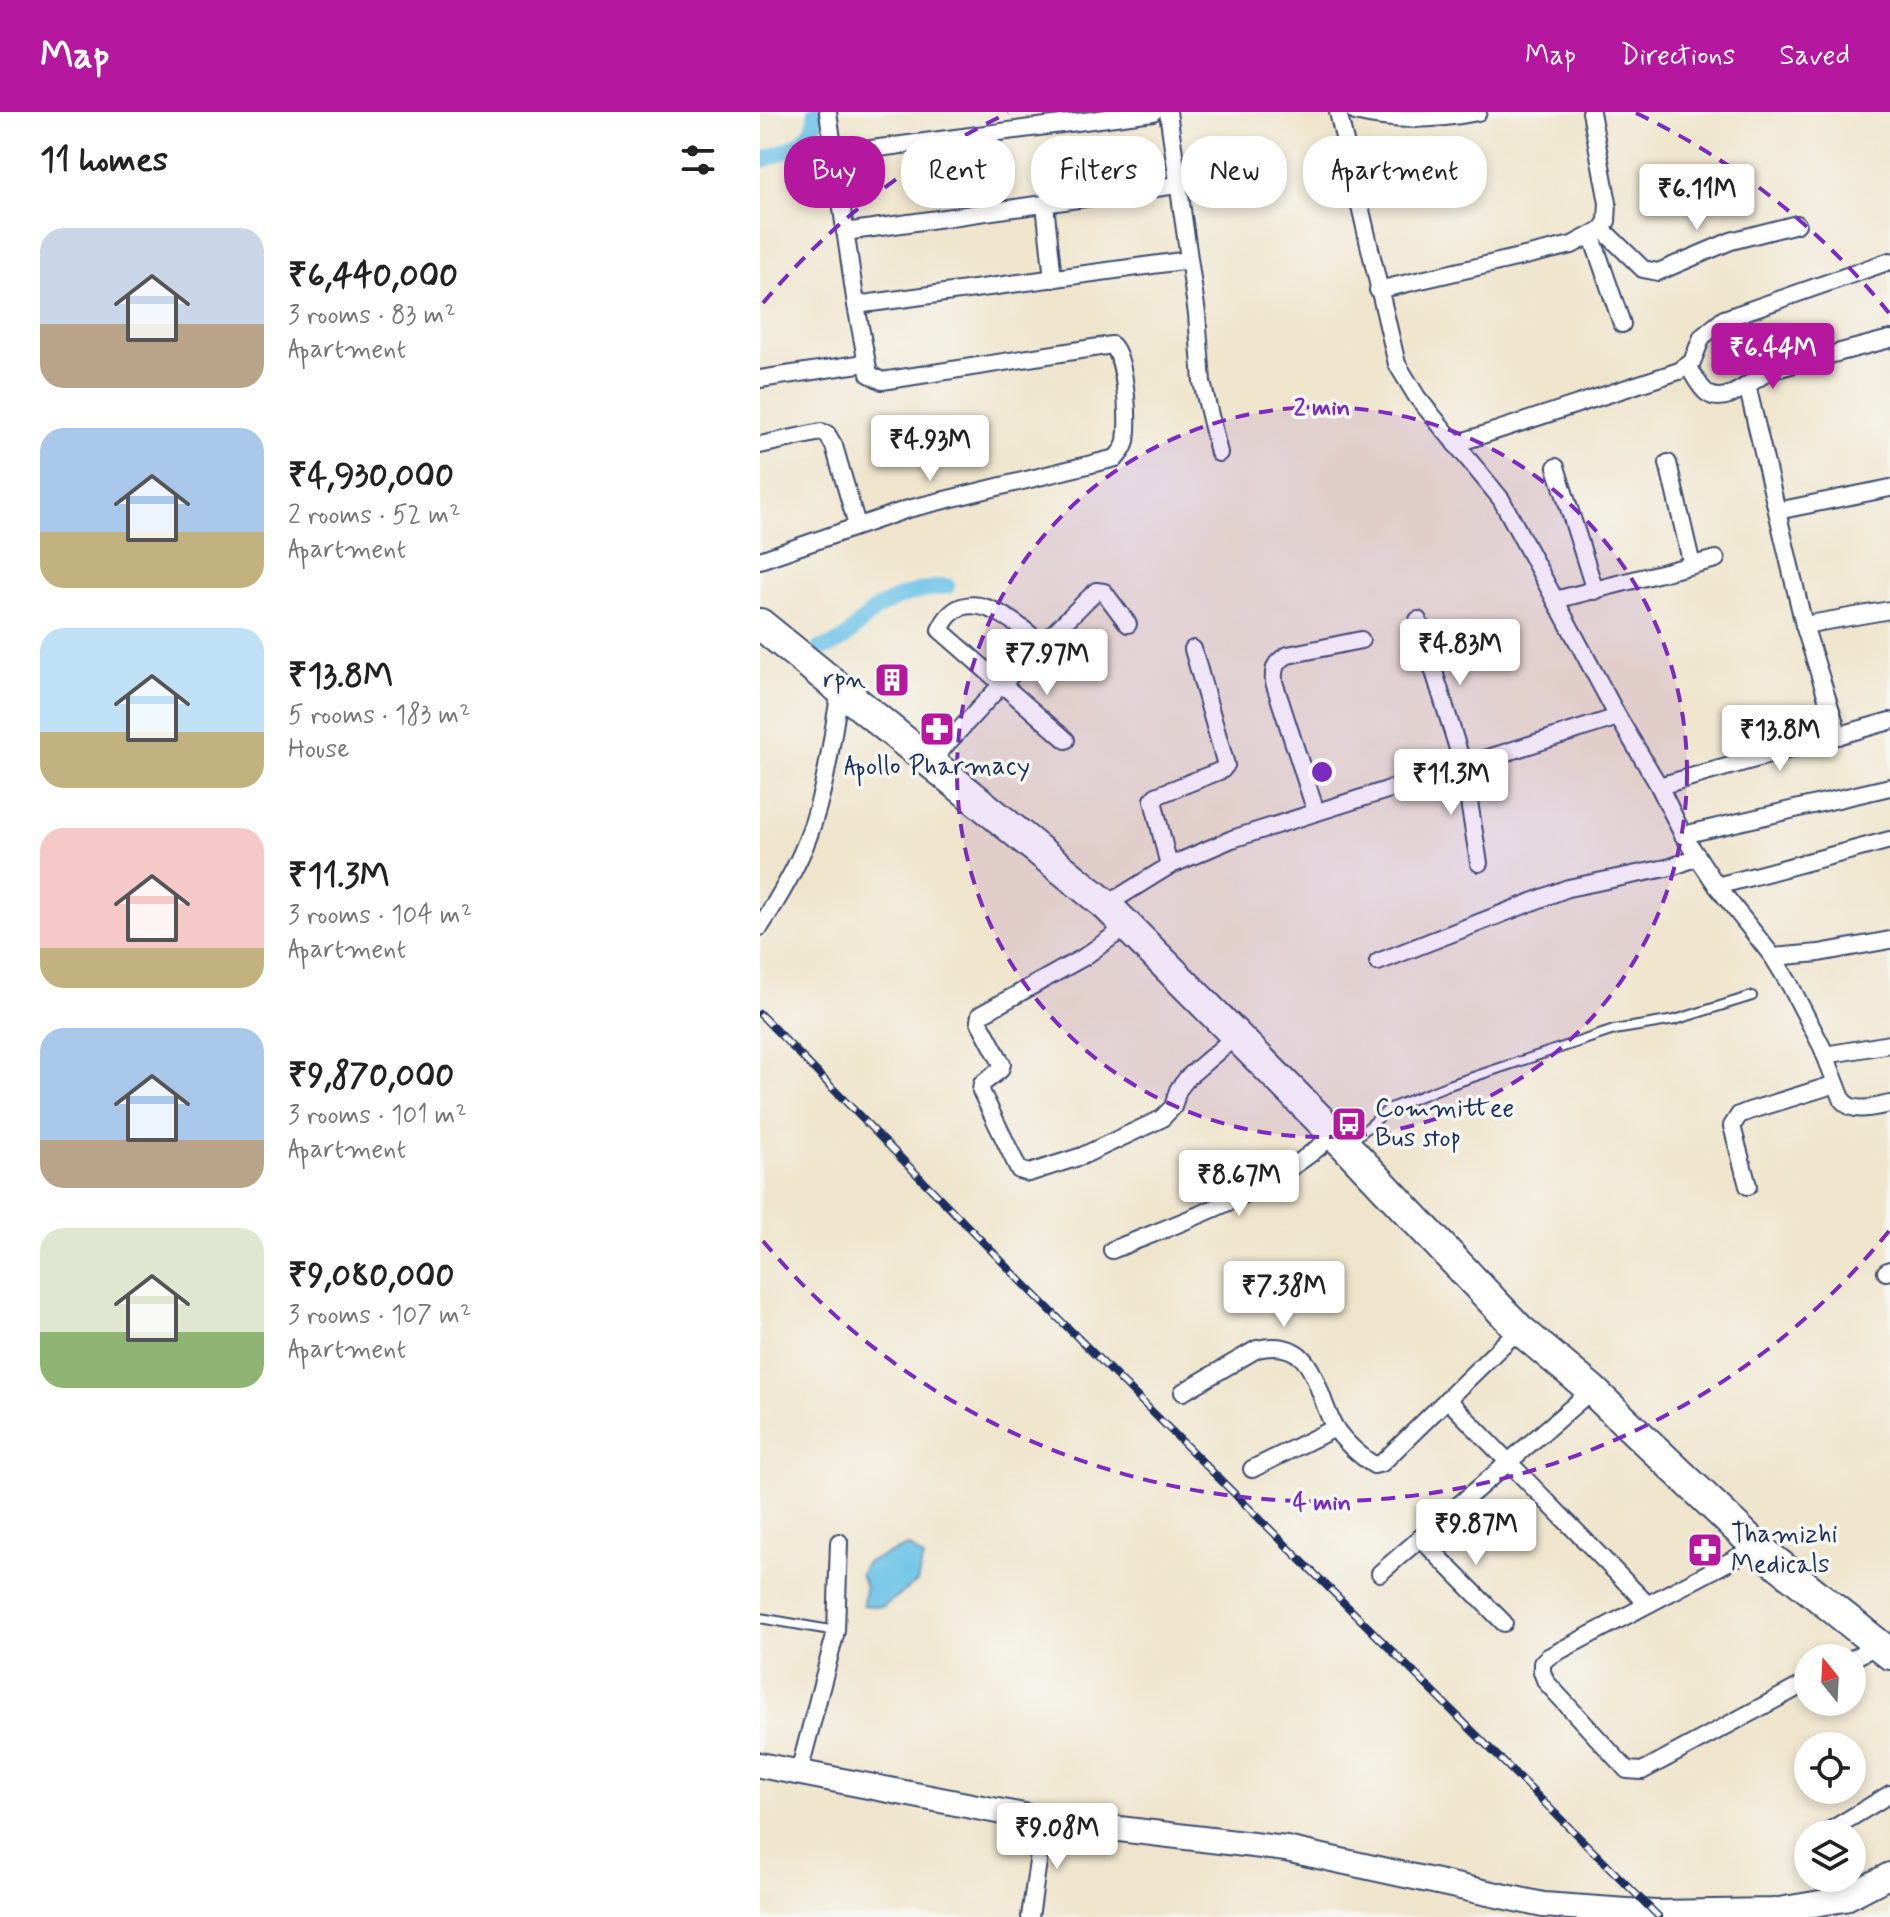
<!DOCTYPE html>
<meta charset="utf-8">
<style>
:root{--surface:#fff;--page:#f6f6f6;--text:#222;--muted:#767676;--accent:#b5179e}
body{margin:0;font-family:Mynerve,sans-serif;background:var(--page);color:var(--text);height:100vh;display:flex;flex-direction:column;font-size:30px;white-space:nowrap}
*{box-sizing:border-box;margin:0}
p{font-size:26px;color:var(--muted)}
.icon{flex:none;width:44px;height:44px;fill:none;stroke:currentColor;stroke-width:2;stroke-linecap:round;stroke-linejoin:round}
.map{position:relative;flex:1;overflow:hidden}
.side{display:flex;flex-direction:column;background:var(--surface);width:760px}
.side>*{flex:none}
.guide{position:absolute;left:24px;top:24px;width:760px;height:72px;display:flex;gap:16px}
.needle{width:52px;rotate:342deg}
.tools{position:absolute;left:1034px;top:1532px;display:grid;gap:16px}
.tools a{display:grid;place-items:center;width:72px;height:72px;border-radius:50%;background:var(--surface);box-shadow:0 4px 12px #0003;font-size:40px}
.price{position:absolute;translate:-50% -68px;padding:0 18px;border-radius:8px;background:#fff;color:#222;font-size:26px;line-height:52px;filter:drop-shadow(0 2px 4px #0008)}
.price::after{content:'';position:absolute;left:50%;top:48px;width:24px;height:18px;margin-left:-12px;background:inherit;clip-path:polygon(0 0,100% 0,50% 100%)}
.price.on{background:var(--accent);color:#fff}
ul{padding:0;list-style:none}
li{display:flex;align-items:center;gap:24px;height:200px;padding:0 40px}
li span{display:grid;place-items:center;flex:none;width:224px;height:160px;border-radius:24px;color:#555}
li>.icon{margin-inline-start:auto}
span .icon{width:96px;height:96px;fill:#fffc;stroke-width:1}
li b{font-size:34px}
h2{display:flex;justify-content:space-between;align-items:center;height:96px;padding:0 40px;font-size:34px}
.pill{padding:0 28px;border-radius:32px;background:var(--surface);box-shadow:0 4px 12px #0003;font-size:28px;line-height:72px}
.pill.on{background:var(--accent);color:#fff}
header{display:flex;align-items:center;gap:48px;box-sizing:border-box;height:112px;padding:0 40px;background:var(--accent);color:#fff}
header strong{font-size:38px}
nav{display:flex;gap:44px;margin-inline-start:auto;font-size:28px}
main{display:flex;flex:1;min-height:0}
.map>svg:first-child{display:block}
.water{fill:#68c1e6;stroke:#4278a2;stroke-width:2}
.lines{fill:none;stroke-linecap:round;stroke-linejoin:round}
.canal{stroke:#68c1e6;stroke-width:16}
.lane-casing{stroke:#3b4a6e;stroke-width:12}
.street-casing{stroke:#3b4a6e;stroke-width:20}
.secondary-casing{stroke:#3b4a6e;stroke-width:28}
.highway-casing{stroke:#3b4a6e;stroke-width:34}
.lane{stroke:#fff;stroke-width:8}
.street{stroke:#fff;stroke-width:16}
.secondary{stroke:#fff;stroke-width:24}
.highway{stroke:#fff;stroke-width:30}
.rail-casing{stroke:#1b2f5e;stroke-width:8}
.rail{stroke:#f6f6f2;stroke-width:5;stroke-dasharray:15;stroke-linecap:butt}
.ring{fill:none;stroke:#7b2cbf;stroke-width:4;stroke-dasharray:14 10}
.labels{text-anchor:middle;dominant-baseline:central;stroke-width:7;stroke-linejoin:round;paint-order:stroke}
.poi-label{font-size:26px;fill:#1b2f5e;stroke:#f6f6f2;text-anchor:start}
.centre{fill:#7b2cbf;stroke:#f6f6f2;stroke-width:4}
.ring-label{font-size:24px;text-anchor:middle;font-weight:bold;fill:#7b2cbf;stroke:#f6f6f2;stroke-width:7;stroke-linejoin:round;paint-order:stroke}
</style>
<header>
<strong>Map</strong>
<nav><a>Map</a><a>Directions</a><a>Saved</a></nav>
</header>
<main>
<section class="side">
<h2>11 homes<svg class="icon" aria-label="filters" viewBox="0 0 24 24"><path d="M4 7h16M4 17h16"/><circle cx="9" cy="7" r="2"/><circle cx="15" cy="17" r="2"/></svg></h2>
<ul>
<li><span style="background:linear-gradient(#c9d6e8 60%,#b9a48a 0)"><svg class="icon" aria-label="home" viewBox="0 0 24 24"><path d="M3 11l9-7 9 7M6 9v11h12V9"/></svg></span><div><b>₹6,440,000</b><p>3 rooms · 83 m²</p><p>Apartment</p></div></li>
<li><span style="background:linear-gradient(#a9c7e8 65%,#c2b280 0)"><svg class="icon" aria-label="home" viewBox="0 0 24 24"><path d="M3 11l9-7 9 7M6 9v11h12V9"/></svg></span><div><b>₹4,930,000</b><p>2 rooms · 52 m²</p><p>Apartment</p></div></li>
<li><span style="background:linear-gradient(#bfe0f5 65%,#c2b280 0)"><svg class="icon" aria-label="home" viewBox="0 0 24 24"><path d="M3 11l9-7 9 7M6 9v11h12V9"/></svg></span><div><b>₹13.8M</b><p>5 rooms · 183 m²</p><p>House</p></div></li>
<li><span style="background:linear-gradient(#f6c9c9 75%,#c2b280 0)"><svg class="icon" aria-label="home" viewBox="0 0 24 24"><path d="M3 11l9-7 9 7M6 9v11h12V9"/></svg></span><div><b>₹11.3M</b><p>3 rooms · 104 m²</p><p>Apartment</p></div></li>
<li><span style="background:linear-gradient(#a9c7e8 70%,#b9a48a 0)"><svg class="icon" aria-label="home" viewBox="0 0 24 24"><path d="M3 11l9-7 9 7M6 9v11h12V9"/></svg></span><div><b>₹9,870,000</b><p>3 rooms · 101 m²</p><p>Apartment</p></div></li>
<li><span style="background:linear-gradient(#dfe7d0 65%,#8fb573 0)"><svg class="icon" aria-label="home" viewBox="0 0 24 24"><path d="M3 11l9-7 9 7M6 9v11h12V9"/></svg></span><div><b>₹9,080,000</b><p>3 rooms · 107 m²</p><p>Apartment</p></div></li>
</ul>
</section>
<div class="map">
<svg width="1130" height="1805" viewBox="0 0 1130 1805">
<rect width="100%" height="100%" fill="#f6f6f2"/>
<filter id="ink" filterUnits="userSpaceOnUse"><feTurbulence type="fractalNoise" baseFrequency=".0125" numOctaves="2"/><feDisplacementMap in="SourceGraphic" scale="16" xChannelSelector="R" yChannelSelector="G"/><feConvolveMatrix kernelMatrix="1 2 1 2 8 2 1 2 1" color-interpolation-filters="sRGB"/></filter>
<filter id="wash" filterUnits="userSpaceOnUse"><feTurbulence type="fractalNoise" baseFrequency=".006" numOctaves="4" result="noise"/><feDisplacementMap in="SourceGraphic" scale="32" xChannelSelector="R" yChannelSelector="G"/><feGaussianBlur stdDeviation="1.8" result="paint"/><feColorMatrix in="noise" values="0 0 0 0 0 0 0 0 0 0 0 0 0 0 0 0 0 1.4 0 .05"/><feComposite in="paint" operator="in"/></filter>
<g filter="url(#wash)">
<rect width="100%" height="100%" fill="#efe5cc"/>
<polygon class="water" points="148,1434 163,1446 157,1470 123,1495 103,1493 105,1475 100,1461 107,1450"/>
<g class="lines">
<g class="canal">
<path d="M 0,49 C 24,39 59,31 55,0"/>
<path d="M 60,536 C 89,533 97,508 121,494 C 141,482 164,477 187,474"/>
</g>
</g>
</g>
<g filter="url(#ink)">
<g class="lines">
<defs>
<g id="lane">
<polyline points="590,1031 630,996 686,974 854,918 915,908 992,884"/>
<polyline points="0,1506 76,1519"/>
</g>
<g id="street">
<polyline points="408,0 437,202 442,270 459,341"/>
<path d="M 578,0 L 637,252 L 657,285 L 741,387 L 858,605 L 899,674 L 923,723 L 957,774 L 1013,845 L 1030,873 L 1062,935 L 1083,989 C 1095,1002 1113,995 1130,992"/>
<path d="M 595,0 C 635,10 678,8 718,0"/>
<polyline points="73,42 393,0"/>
<polyline points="285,92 293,167"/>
<polyline points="842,117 883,157 898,160 971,129 1037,112"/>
<polyline points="85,120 417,73"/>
<polyline points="832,125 862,212"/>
<polyline points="618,178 812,133 842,117 847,109 848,91 831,0"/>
<polyline points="96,193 429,148"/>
<path d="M 928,254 C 934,263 939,275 947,281 C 966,296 995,265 1012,258 L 1130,227"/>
<polyline points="0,267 105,251"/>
<polyline points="987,273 1017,399"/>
<polyline points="695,332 919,259 932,250 942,225 964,207 1130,149"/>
<polyline points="0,333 61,320 67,322 74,334 97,413"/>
<polyline points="908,351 932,453"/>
<polyline points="796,355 835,479"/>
<path d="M 0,448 L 148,397 L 356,346 C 360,341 365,336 366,329 C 369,309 366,246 352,233 L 122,269 L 109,262 L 96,193 L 68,0"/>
<polyline points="795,488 956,447"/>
<polyline points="658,508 703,653 719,751"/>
<polyline points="1044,513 1130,498"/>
<path d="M 283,533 C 255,510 204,465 180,518 L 306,628"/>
<polyline points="1079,624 1044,513 1017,399 1130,376"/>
<polyline points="170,650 241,573 336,479 344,480 368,512"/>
<polyline points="899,674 1130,609"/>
<path d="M 556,700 L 514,570 C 513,556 515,550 528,543 L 601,528"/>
<polyline points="923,723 1130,675"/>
<polyline points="409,754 393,688 396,684 462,658 466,653 433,537"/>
<polyline points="957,774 1130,728"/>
<polyline points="346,793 409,754 472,727 858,605"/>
<polyline points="367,814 324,845 220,903 219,909 242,952 240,958 222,972 221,979 259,1058 269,1061 322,1044 401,1007 413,995 418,978 428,965 477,923"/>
<path d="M 0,815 C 19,786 37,756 49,723 C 66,676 72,627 80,578"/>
<polyline points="1013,845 1059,841 1130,828"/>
<polyline points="618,850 808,776 911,755 938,745"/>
<polyline points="1065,943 1130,932"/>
<polyline points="988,1074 972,1014 979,1003 989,999 1076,972"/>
<path d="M 352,1138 C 429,1107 513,1079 574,1022"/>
<polyline points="1126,1160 1130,1158"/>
<path d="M 423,1280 L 497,1237 C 556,1224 554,1277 574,1314 C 582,1328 601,1345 614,1353 L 622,1351 L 759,1217"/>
<polyline points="687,1287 887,1492"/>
<polyline points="492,1357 575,1316"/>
<polyline points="660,1426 744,1511"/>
<polyline points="997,1435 788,1545 782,1551 782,1560 786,1570 867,1658 882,1659 1048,1570"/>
<polyline points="620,1461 832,1278"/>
<polyline points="1092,1547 1119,1532"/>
<polyline points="39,1660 76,1519 79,1430"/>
<polyline points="1069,1719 1130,1682"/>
<polyline points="270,1805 284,1708"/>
</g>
<polyline id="secondary" points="0,1653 284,1708 526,1737 783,1793 895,1801 1013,1799 1084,1787 1130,1763"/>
<polyline id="highway" points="0,512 346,793 586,1034 759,1217 832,1278 997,1435 1130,1542"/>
</defs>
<use href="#lane" class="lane-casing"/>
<use href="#street" class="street-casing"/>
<use href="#secondary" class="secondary-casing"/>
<use href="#highway" class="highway-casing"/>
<use href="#lane" class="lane"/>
<use href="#street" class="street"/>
<use href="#secondary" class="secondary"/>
<use href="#highway" class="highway"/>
<defs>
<polyline id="rail" points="0,902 265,1173 899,1805"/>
</defs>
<use href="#rail" class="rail-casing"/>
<use href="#rail" class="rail"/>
</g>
</g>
<circle cx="562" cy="660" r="365" fill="#7b2cbf" fill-opacity=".12"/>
<g class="ring">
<circle cx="562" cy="660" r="365"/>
<path d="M1129 1119A730 730 0 0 1 3 1129M3 191A730 730 0 0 1 248 1M876 1A730 730 0 0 1 1129 201"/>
</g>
<defs>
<symbol id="building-square" viewBox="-11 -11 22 22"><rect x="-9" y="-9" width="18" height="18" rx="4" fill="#b5179e" stroke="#f6f6f2"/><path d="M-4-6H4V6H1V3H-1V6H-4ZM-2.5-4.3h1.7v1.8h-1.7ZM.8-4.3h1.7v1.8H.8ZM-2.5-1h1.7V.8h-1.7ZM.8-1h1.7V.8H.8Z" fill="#fff"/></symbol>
<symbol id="pharmacy-square" viewBox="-11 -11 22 22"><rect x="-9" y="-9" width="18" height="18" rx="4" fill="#b5179e" stroke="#f6f6f2"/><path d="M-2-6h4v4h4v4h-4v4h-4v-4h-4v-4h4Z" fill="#fff"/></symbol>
<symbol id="bus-square" viewBox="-11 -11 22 22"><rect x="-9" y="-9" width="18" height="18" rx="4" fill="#b5179e" stroke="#f6f6f2"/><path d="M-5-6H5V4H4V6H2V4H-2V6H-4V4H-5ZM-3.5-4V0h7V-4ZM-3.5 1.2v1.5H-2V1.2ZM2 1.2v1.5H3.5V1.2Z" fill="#fff"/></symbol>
</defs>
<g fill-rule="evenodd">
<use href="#building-square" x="112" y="548" width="40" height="40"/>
<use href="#pharmacy-square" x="157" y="597" width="40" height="40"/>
<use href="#bus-square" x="569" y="992" width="40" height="40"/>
<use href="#pharmacy-square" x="925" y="1418" width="40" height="40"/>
</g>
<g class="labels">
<g class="poi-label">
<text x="106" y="568" text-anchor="end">rpn</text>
<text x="177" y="655" text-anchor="middle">Apollo Pharmacy</text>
<text x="615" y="997">Committee<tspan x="615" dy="30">Bus stop</tspan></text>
<text x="971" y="1423">Thamizhi<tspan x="971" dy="30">Medicals</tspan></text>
</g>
</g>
<circle cx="562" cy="660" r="12" class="centre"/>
<g class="ring-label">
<text x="562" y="303">2 min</text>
<text x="562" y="1398">4 min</text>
</g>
</svg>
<div class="tools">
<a><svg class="needle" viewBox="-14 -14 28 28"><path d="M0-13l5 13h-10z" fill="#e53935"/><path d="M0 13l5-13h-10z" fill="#767676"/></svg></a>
<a><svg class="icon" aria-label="locate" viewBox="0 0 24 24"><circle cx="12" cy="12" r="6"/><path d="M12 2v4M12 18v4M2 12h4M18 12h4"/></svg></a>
<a><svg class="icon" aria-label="layers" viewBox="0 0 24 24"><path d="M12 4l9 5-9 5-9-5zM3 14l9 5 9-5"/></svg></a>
</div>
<b class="price" style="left:937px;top:120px">₹6.11M</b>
<b class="price on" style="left:1013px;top:279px">₹6.44M</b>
<b class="price" style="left:170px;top:371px">₹4.93M</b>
<b class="price" style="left:700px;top:575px">₹4.83M</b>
<b class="price" style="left:287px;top:585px">₹7.97M</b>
<b class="price" style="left:1020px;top:661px">₹13.8M</b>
<b class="price" style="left:691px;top:705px">₹11.3M</b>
<b class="price" style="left:479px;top:1106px">₹8.67M</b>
<b class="price" style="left:524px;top:1217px">₹7.38M</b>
<b class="price" style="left:716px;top:1455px">₹9.87M</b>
<b class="price" style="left:297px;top:1759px">₹9.08M</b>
<div class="guide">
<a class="pill on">Buy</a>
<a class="pill">Rent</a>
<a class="pill">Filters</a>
<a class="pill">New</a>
<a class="pill">Apartment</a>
</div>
</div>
</main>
